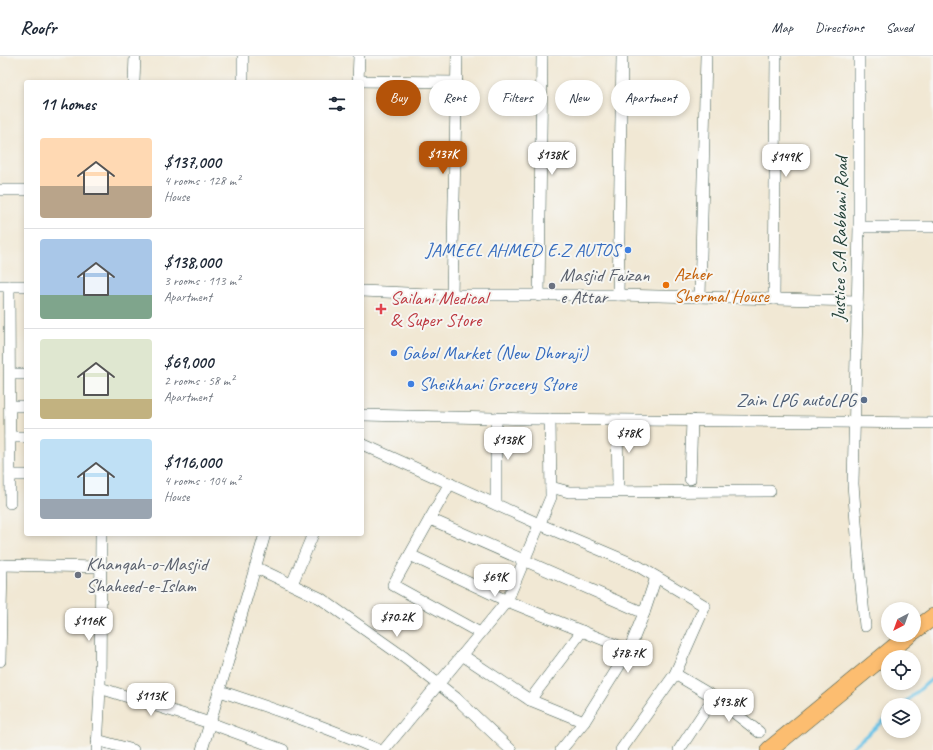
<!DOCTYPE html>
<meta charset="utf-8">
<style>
:root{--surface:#fff;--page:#f6f6f7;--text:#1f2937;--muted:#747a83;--line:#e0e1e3;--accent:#b45309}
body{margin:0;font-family:Caveat,sans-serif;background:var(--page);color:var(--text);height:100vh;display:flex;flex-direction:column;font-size:15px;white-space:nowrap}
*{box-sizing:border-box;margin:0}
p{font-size:13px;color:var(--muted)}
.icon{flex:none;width:22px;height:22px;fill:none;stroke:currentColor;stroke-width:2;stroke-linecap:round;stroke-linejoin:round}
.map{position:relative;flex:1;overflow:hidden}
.drawer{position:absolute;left:24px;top:24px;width:340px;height:456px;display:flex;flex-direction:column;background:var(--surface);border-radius:4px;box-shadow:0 2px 6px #0003}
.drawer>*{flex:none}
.top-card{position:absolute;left:376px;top:24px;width:380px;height:36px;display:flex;gap:8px}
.needle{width:26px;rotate:221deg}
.buttons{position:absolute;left:881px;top:546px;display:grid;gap:8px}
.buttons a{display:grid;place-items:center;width:40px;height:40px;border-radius:50%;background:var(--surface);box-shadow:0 2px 6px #0003;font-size:20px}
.price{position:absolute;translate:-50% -34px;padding:0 9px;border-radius:8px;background:#fff;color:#222;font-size:13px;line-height:26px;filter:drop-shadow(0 1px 2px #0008)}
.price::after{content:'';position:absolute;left:50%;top:24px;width:12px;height:9px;margin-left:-6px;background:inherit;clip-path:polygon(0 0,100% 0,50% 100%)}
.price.selected{background:var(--accent);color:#fff}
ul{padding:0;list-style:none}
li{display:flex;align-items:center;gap:12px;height:100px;padding:0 16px}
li+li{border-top:1px solid var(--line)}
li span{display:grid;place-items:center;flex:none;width:112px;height:80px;border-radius:4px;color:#555}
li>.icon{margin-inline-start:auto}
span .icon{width:48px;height:48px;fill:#fffc;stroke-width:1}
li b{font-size:17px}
h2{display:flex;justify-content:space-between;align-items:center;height:48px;padding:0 16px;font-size:17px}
.tag{padding:0 14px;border-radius:18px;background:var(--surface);box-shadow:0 2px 6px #0003;font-size:14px;line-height:36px}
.tag.selected{background:var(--accent);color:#fff}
header{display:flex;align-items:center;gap:24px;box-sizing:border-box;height:56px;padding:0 20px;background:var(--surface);border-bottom:1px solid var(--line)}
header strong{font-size:19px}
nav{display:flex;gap:22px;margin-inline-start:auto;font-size:14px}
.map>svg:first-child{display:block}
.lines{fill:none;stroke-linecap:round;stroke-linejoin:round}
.stream{stroke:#6ac4e8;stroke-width:3}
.minor-casing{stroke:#3e574c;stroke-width:12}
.highway-casing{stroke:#3e574c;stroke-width:18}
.minor{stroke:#fff;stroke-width:11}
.highway{stroke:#fcbd6f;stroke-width:17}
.shop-dot{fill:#3f7fe0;stroke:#f6f6f2;stroke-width:1.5}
.food-dot{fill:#e8710a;stroke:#f6f6f2;stroke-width:1.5}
.worship-dot{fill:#6b7280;stroke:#f6f6f2;stroke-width:1.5}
.health-dot{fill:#e0444e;stroke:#f6f6f2;stroke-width:1.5}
.service-dot{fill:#5c6f8a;stroke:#f6f6f2;stroke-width:1.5}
.labels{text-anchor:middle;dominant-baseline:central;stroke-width:4;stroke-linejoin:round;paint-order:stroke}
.street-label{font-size:19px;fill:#1f3d34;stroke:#f6f6f2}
.shop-label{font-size:19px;fill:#366cbe;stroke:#f6f6f2;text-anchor:start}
.food-label{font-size:19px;fill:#c56008;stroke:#f6f6f2;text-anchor:start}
.worship-label{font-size:19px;fill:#5b616d;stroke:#f6f6f2;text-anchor:start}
.health-label{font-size:19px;fill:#be3a42;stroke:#f6f6f2;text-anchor:start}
.service-label{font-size:19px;fill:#4e5e75;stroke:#f6f6f2;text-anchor:end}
</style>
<header>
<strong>Roofr</strong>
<nav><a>Map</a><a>Directions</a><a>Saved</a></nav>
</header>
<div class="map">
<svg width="933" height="694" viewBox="0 0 933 694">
<rect width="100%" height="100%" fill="#f6f6f2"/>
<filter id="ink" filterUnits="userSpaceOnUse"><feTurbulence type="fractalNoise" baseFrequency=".025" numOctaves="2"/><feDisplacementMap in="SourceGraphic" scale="8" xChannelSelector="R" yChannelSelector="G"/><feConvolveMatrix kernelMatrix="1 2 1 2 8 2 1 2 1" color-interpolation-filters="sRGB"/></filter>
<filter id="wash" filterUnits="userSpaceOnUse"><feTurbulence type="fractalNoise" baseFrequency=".012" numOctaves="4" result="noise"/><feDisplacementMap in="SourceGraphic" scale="16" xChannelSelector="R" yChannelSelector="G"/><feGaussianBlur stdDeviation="0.9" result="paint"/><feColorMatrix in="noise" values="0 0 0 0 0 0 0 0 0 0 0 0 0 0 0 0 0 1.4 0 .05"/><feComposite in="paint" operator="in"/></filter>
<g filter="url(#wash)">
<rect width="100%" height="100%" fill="#f1e8d4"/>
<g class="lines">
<g class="stream">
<polyline points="902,649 933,622"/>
<polyline points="849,694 888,661"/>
</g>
</g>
</g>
<g filter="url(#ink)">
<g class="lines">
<defs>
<g id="minor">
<polyline points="243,0 243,26"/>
<polyline points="859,0 859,171 853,428 860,518 865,570"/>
<polyline points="358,25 457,26"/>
<polyline points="134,26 135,0"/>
<polyline points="358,26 359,0"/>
<polyline points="0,134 26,134"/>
<polyline points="859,171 933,171"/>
<polyline points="0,230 26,230"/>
<polyline points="9,230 10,447"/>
<polyline points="362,235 452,239 618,239 857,245"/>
<polyline points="452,239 457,0"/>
<polyline points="618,239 622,0"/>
<polyline points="539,240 542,0"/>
<polyline points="700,241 706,0"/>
<polyline points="774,243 776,0"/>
<polyline points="10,318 26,318"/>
<polyline points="10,350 26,350"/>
<polyline points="362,359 531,363 933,367"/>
<polyline points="617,364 618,433"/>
<polyline points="10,381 26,381"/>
<polyline points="362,388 539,468 638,510 705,550 675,618 621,694"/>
<polyline points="10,419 26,419"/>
<polyline points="690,423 692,364"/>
<polyline points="450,427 393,529 480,577"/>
<polyline points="551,431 569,436 770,435"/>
<polyline points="496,448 496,362"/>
<polyline points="430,463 644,557"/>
<polyline points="410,499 507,545 629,594"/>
<polyline points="0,509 101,511"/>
<polyline points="255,511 320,542 405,602 456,642 511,694"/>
<polyline points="292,528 313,478"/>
<polyline points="462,599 530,644 584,666"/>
<polyline points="0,605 2,509"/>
<polyline points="675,618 714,641 679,694"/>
<polyline points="100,632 210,667 283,694"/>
<path d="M 220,635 C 274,653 327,671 379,694"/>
<polyline points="714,641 759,676"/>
<polyline points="530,644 582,575"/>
<polyline points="97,684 133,694"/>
<polyline points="97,694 100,632 101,478"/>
<polyline points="202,694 265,478"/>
<polyline points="384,694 507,545 551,441 550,363"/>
<polyline points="561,694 584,666 629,594 644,557 656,521"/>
</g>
<g id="highway">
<polyline points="914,575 933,561"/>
<polyline points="769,694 909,579"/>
</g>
</defs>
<use href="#minor" class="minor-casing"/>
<use href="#highway" class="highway-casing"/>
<use href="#minor" class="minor"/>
<use href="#highway" class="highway"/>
</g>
</g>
<g class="shop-dot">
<circle cx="628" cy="194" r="4"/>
<circle cx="394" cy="297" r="4"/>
<circle cx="411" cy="328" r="4"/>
</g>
<circle class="food-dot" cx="666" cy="229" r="4"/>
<g class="worship-dot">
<circle cx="552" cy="230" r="4"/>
<circle cx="78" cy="519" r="4"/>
</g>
<path class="health-dot" d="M379 247h4v4h4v4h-4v4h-4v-4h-4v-4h4z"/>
<circle class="service-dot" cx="864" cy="344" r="4"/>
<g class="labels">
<g class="street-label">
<text transform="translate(840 183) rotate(-89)">Justice S.A Rabbani Road</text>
</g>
<g class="shop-label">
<text x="620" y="194" text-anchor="end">JAMEEL AHMED E.Z AUTOS</text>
<text x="402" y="297">Gabol Market (New Dhoraji)</text>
<text x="419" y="328">Sheikhani Grocery Store</text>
</g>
<g class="food-label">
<text x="674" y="218">Azher<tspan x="674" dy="22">Shermal House</tspan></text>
</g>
<g class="worship-label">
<text x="560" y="219">Masjid Faizan<tspan x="560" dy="22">e Attar</tspan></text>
<text x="86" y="508">Khanqah-o-Masjid<tspan x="86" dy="22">Shaheed-e-Islam</tspan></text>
</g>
<g class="health-label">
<text x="390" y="242">Sailani Medical<tspan x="390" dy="22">&amp; Super Store</tspan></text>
</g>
<g class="service-label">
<text x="856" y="344">Zain LPG autoLPG</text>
</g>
</g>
</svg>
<div class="buttons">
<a><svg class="needle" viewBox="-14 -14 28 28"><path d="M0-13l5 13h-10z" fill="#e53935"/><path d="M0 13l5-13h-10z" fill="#747a83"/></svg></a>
<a><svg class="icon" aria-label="locate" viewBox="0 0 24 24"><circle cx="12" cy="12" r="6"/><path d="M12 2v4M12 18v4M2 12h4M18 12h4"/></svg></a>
<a><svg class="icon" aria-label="layers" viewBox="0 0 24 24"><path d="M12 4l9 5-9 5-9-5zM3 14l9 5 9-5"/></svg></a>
</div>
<b class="price selected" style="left:443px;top:119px">$137K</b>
<b class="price" style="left:552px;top:120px">$138K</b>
<b class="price" style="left:786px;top:122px">$149K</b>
<b class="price" style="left:629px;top:398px">$78K</b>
<b class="price" style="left:508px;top:405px">$138K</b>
<b class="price" style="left:495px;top:542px">$69K</b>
<b class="price" style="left:397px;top:582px">$70.2K</b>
<b class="price" style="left:89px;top:586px">$116K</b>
<b class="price" style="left:628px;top:618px">$78.7K</b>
<b class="price" style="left:151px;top:661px">$113K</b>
<b class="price" style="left:729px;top:667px">$93.8K</b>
<div class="top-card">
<a class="tag selected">Buy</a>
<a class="tag">Rent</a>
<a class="tag">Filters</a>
<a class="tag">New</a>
<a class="tag">Apartment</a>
</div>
<section class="drawer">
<h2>11 homes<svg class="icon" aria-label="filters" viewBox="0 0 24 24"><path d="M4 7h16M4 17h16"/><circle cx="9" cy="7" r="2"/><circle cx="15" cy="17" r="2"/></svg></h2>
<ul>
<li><span style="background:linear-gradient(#ffd9b3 60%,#b9a48a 0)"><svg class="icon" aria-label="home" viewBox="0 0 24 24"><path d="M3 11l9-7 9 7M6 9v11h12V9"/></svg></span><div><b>$137,000</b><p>4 rooms · 128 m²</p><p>House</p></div></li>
<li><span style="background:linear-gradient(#a9c7e8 70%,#7fa58c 0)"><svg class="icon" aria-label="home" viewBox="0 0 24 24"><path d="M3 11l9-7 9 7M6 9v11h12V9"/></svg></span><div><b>$138,000</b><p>3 rooms · 113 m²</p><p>Apartment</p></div></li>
<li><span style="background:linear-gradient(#dfe7d0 75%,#c2b280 0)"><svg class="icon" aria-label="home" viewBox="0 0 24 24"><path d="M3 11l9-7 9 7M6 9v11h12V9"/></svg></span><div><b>$69,000</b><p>2 rooms · 58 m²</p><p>Apartment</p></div></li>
<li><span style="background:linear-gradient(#bfe0f5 75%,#9aa5b1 0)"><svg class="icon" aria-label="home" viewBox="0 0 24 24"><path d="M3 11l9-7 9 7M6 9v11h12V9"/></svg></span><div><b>$116,000</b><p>4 rooms · 104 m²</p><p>House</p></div></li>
</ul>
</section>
</div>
